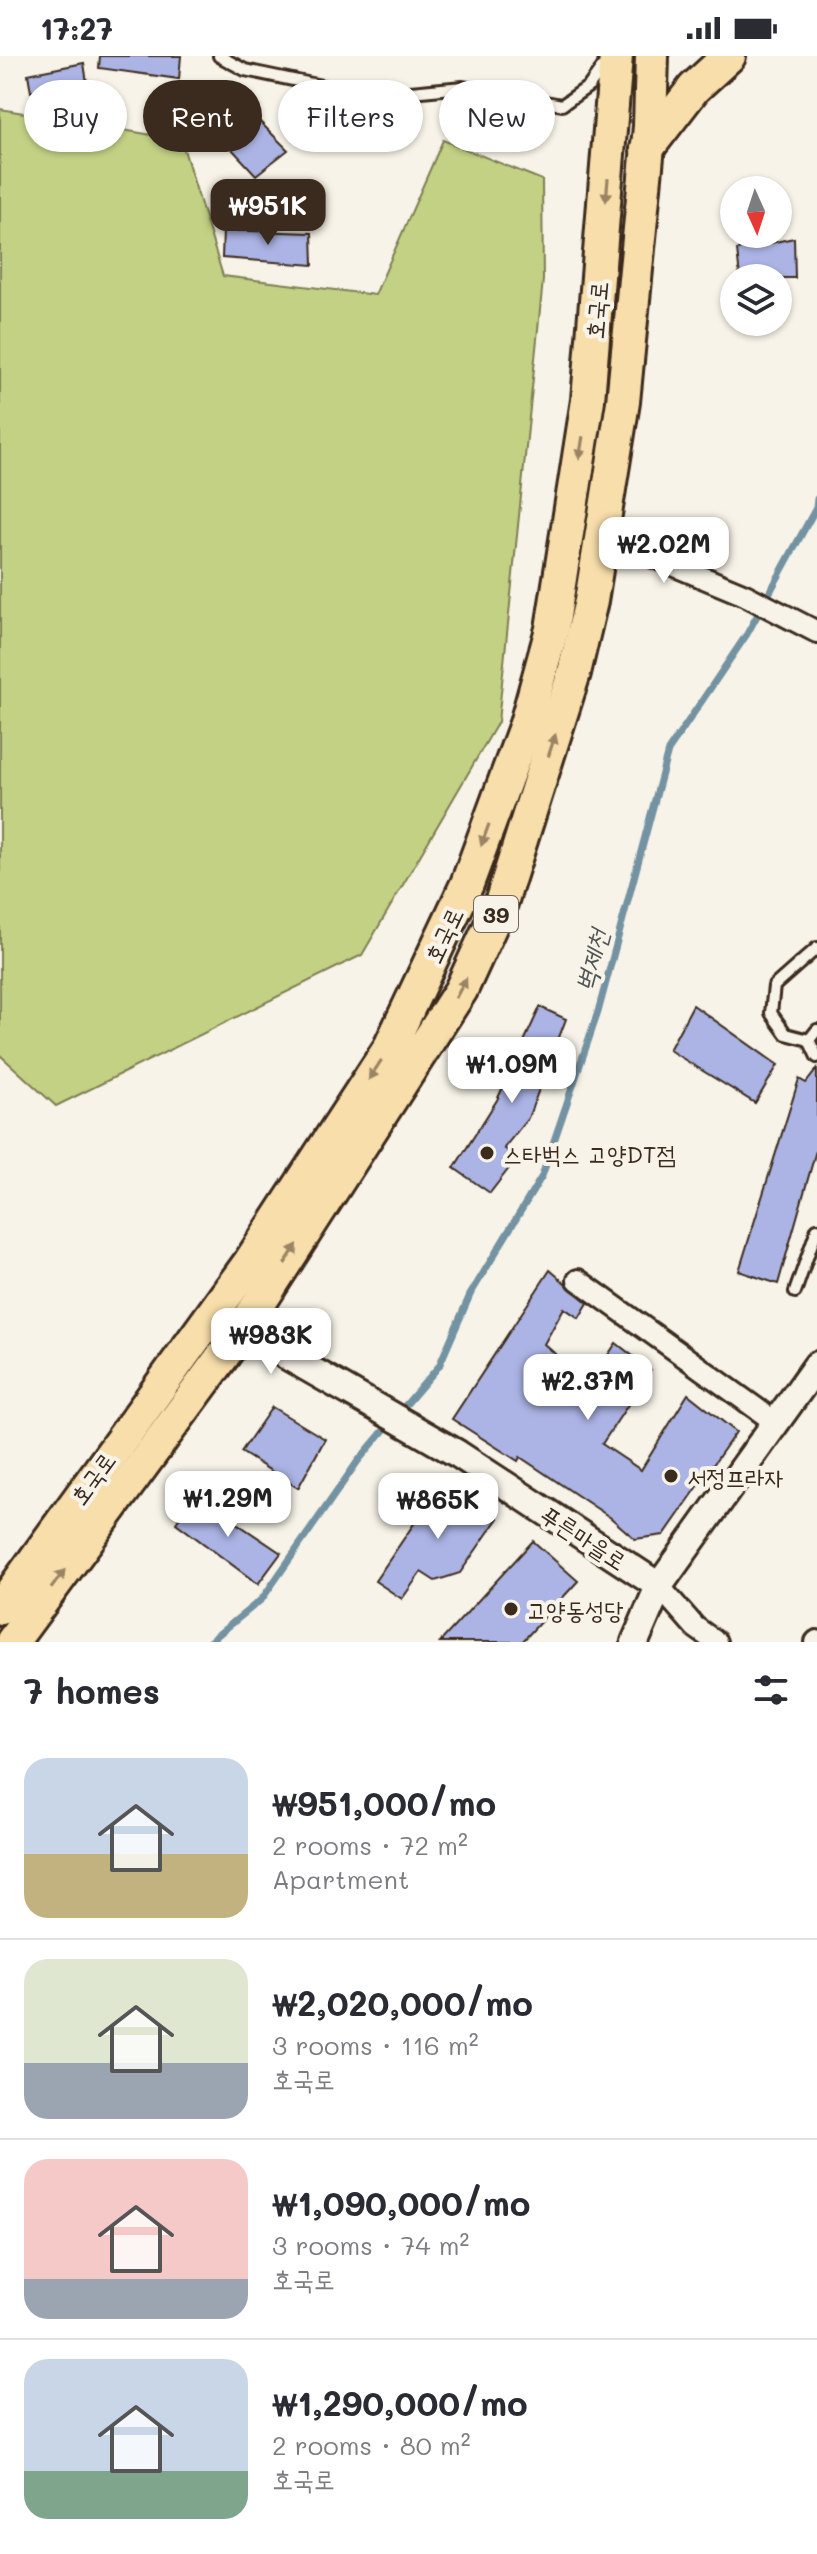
<!DOCTYPE html>
<meta charset="utf-8">
<style>
:root{--surface:#fff;--page:#f7f7f7;--text:#2b2b33;--muted:#7c7c81;--line:#e1e1e2;--accent:#3b2a1e}
body{margin:0;font-family:Mali,"Poor Story",sans-serif;background:var(--page);color:var(--text);height:100vh;display:flex;flex-direction:column;font-size:30px;white-space:nowrap}
*{box-sizing:border-box;margin:0}
p{font-size:26px;color:var(--muted)}
.icon{flex:none;width:44px;height:44px;fill:none;stroke:currentColor;stroke-width:2;stroke-linecap:round;stroke-linejoin:round}
.map{position:relative;height:1586px;overflow:hidden}
.sheet{display:flex;flex-direction:column;background:var(--surface);flex:1}
.sheet>*{flex:none}
.hud{position:absolute;left:24px;top:24px;width:770px;height:72px;display:flex;gap:16px}
.needle{width:52px;rotate:177deg}
.fabs{position:absolute;left:720px;top:120px;display:grid;gap:16px}
.fabs a{display:grid;place-items:center;width:72px;height:72px;border-radius:50%;background:var(--surface);box-shadow:0 2px 6px #0004;font-size:40px}
.price{position:absolute;translate:-50% -68px;padding:0 18px;border-radius:16px;background:#fff;color:#222;font-size:26px;line-height:52px;filter:drop-shadow(0 2px 4px #0008)}
.price::after{content:'';position:absolute;left:50%;top:48px;width:24px;height:18px;margin-left:-12px;background:inherit;clip-path:polygon(0 0,100% 0,50% 100%)}
.price.on{background:var(--accent);color:#fff}
ul{padding:0;list-style:none}
li{display:flex;align-items:center;gap:24px;height:200px;padding:0 24px}
li+li{border-top:2px solid var(--line)}
li span{display:grid;place-items:center;flex:none;width:224px;height:160px;border-radius:24px;color:#555}
li>.icon{margin-inline-start:auto}
span .icon{width:96px;height:96px;fill:#fffc;stroke-width:1}
li b{font-size:34px}
h2{display:flex;justify-content:space-between;align-items:center;height:96px;padding:0 24px;font-size:34px}
.chip{padding:0 28px;border-radius:36px;background:var(--surface);box-shadow:0 2px 6px #0004;font-size:28px;line-height:72px}
.chip.on{background:var(--accent);color:#fff}
.status{display:flex;justify-content:space-between;align-items:center;height:56px;padding:0 40px;background:var(--surface);direction:ltr}
.status svg{height:22px;fill:currentColor}
.map>svg:first-child{display:block}
.green{fill:#c3d185;stroke:#7f7e52;stroke-width:2}
.lines{fill:none;stroke-linecap:round;stroke-linejoin:round}
.stream{stroke:#7392a2;stroke-width:7}
.building{fill:#abb4e4;stroke:#3b2a1e;stroke-width:2}
.service-casing{stroke:#3b2a1e;stroke-width:16}
.minor-casing{stroke:#3b2a1e;stroke-width:26}
.tertiary-casing{stroke:#3b2a1e;stroke-width:32}
.primary-casing{stroke:#3b2a1e;stroke-width:38}
.service{stroke:#f7f3e8;stroke-width:10}
.minor{stroke:#f7f3e8;stroke-width:20}
.tertiary{stroke:#f7f3e8;stroke-width:26}
.primary{stroke:#f8deab;stroke-width:32}
.oneway{fill:#9a8464}
.poi-dot{fill:#3b2a1e;stroke:#f7f3e8;stroke-width:3}
.labels{text-anchor:middle;dominant-baseline:central;stroke-width:8;stroke-linejoin:round;paint-order:stroke}
.shield{fill:#f7f3e8;stroke:#73665b;stroke-width:2}
.shield-label{font-size:22px;font-weight:bold;fill:#3b2a1e}
.street-label{font-size:24px;fill:#3b2a1e;stroke:#f7f3e8}
.poi-label{font-size:24px;fill:#3b2a1e;stroke:#f7f3e8;text-anchor:start}
.water-label{font-size:26px;font-style:italic;fill:#525555;stroke:#f7f3e8}
</style>
<div class="status"><b>17:27</b><svg viewBox="0 0 49 12"><path d="M0 12V9h3v3zM5 12V6h3v6zM10 12V3h3v9zM15 12V0h3v12zM26 1h20v11H26zM47 4h2v5h-2z"/></svg></div>
<div class="map">
<svg width="817" height="1586" viewBox="0 0 817 1586">
<rect width="100%" height="100%" fill="#f7f3e8"/>
<filter id="ink" filterUnits="userSpaceOnUse"><feTurbulence type="fractalNoise" baseFrequency=".0125" numOctaves="2"/><feDisplacementMap in="SourceGraphic" scale="16" xChannelSelector="R" yChannelSelector="G"/><feConvolveMatrix kernelMatrix="1 2 1 2 8 2 1 2 1" color-interpolation-filters="sRGB"/></filter>
<g filter="url(#ink)">
<polygon class="green" points="0,53 181,84 223,220 375,239 443,84 542,124 543,224 498,666 362,899 56,1050 0,999"/>
<g class="lines">
<g class="stream">
<polyline points="398,1358 439,1310 470,1239 542,1120 598,956 668,695 747,578 816,452 817,443"/>
<polyline points="209,1586 262,1543 358,1405 390,1367"/>
</g>
</g>
<g class="building">
<polygon points="100,0 181,0 179,23 99,12"/>
<polygon points="84,7 87,27 31,36 28,18"/>
<polygon points="246,52 288,94 256,119 218,78"/>
<polygon points="223,174 312,177 313,209 222,202"/>
<polygon points="794,182 795,222 740,222 737,194"/>
<polygon points="693,949 778,1009 755,1047 669,994"/>
<polygon points="540,951 566,963 528,1062 504,1092 517,1102 490,1137 454,1112 497,1044"/>
<polygon points="817,1013 817,1091 778,1228 739,1215 799,1023 806,1027"/>
<polygon points="550,1214 588,1247 579,1262 564,1252 544,1288 589,1328 616,1287 651,1314 602,1388 641,1414 688,1338 736,1376 664,1479 635,1483 611,1462 520,1401 518,1405 452,1363"/>
<polygon points="272,1351 325,1383 298,1432 241,1396"/>
<polygon points="443,1425 498,1462 460,1517 435,1525 421,1516 402,1543 375,1525"/>
<polygon points="195,1439 281,1497 258,1528 176,1467"/>
<polygon points="533,1485 578,1525 522,1586 440,1586"/>
</g>
<g class="lines">
<defs>
<g id="service">
<polyline points="219,0 245,14 369,40 463,31 562,49 589,30 605,8"/>
<polyline points="817,974 809,984 817,1001"/>
<polyline points="809,984 786,978 771,957 774,930 817,892"/>
<polyline points="795,1236 817,1173"/>
</g>
<g id="minor">
<polyline points="601,479 745,539 817,576"/>
<polyline points="578,1224 775,1366"/>
<polyline points="659,1530 695,1571 716,1586"/>
<polyline points="816,1586 817,1585"/>
</g>
<g id="tertiary">
<polyline points="226,1265 458,1398 659,1530"/>
<polyline points="635,1586 659,1530 817,1309"/>
</g>
<g id="primary">
<polyline points="647,93 694,32 729,0"/>
<polyline points="0,1552 250,1206 389,993 467,828 526,668 552,573 588,344 616,0"/>
<polyline points="12,1586 242,1274 461,934 501,847 574,617 591,545 623,346 650,70 652,0"/>
</g>
</defs>
<use href="#service" class="service-casing"/>
<use href="#minor" class="minor-casing"/>
<use href="#tertiary" class="tertiary-casing"/>
<use href="#primary" class="primary-casing"/>
<use href="#service" class="service"/>
<use href="#minor" class="minor"/>
<use href="#tertiary" class="tertiary"/>
<use href="#primary" class="primary"/>
</g>
<defs><path id="oneway-solid" d="M-6-.8H1V-3.2L6.5 0L1 3.2V.8H-6Z" transform="scale(2)"/></defs>
<g class="oneway">
<use href="#oneway-solid" transform="translate(607 134) rotate(95)"/>
<use href="#oneway-solid" transform="translate(581 392) rotate(99)"/>
<use href="#oneway-solid" transform="translate(552 689) rotate(-72)"/>
<use href="#oneway-solid" transform="translate(485 779) rotate(110)"/>
<use href="#oneway-solid" transform="translate(461 932) rotate(-62)"/>
<use href="#oneway-solid" transform="translate(375 1014) rotate(123)"/>
<use href="#oneway-solid" transform="translate(291 1198) rotate(-57)"/>
<use href="#oneway-solid" transform="translate(58 1523) rotate(-54)"/>
</g>
</g>
<g class="poi-dot">
<circle cx="487" cy="1097" r="8"/>
<circle cx="671" cy="1420" r="8"/>
<circle cx="511" cy="1553" r="8"/>
</g>
<g class="labels">
<rect class="shield" x="474" y="840" width="44" height="36" rx="6"/>
<g class="shield-label">
<text x="496" y="858">39</text>
</g>
<g class="street-label">
<text transform="translate(596 254) rotate(-85)">호국로</text>
<text transform="translate(443 879) rotate(-65)">호국로</text>
<text transform="translate(92 1422) rotate(-54)">호국로</text>
<text transform="translate(584 1481) rotate(33)">푸른마을로</text>
</g>
<g class="poi-label">
<text x="503" y="1097">스타벅스 고양DT점</text>
<text x="687" y="1420">서정프라자</text>
<text x="527" y="1553">고양동성당</text>
</g>
<g class="water-label">
<text transform="translate(591 904) rotate(-75)">벽제천</text>
</g>
</g>
</svg>
<div class="fabs">
<a><svg class="needle" viewBox="-14 -14 28 28"><path d="M0-13l5 13h-10z" fill="#e53935"/><path d="M0 13l5-13h-10z" fill="#7c7c81"/></svg></a>
<a><svg class="icon" aria-label="layers" viewBox="0 0 24 24"><path d="M12 4l9 5-9 5-9-5zM3 14l9 5 9-5"/></svg></a>
</div>
<b class="price on" style="left:268px;top:191px">₩951K</b>
<b class="price" style="left:664px;top:529px">₩2.02M</b>
<b class="price" style="left:512px;top:1049px">₩1.09M</b>
<b class="price" style="left:271px;top:1320px">₩983K</b>
<b class="price" style="left:588px;top:1366px">₩2.37M</b>
<b class="price" style="left:228px;top:1483px">₩1.29M</b>
<b class="price" style="left:438px;top:1485px">₩865K</b>
<div class="hud">
<a class="chip">Buy</a>
<a class="chip on">Rent</a>
<a class="chip">Filters</a>
<a class="chip">New</a>
</div>
</div>
<section class="sheet">
<h2>7 homes<svg class="icon" aria-label="filters" viewBox="0 0 24 24"><path d="M4 7h16M4 17h16"/><circle cx="9" cy="7" r="2"/><circle cx="15" cy="17" r="2"/></svg></h2>
<ul>
<li><span style="background:linear-gradient(#c9d6e8 60%,#c2b280 0)"><svg class="icon" aria-label="home" viewBox="0 0 24 24"><path d="M3 11l9-7 9 7M6 9v11h12V9"/></svg></span><div><b>₩951,000/mo</b><p>2 rooms · 72 m²</p><p>Apartment</p></div></li>
<li><span style="background:linear-gradient(#dfe7d0 65%,#9aa5b1 0)"><svg class="icon" aria-label="home" viewBox="0 0 24 24"><path d="M3 11l9-7 9 7M6 9v11h12V9"/></svg></span><div><b>₩2,020,000/mo</b><p>3 rooms · 116 m²</p><p>호국로</p></div></li>
<li><span style="background:linear-gradient(#f6c9c9 75%,#9aa5b1 0)"><svg class="icon" aria-label="home" viewBox="0 0 24 24"><path d="M3 11l9-7 9 7M6 9v11h12V9"/></svg></span><div><b>₩1,090,000/mo</b><p>3 rooms · 74 m²</p><p>호국로</p></div></li>
<li><span style="background:linear-gradient(#c9d6e8 70%,#7fa58c 0)"><svg class="icon" aria-label="home" viewBox="0 0 24 24"><path d="M3 11l9-7 9 7M6 9v11h12V9"/></svg></span><div><b>₩1,290,000/mo</b><p>2 rooms · 80 m²</p><p>호국로</p></div></li>
</ul>
</section>
